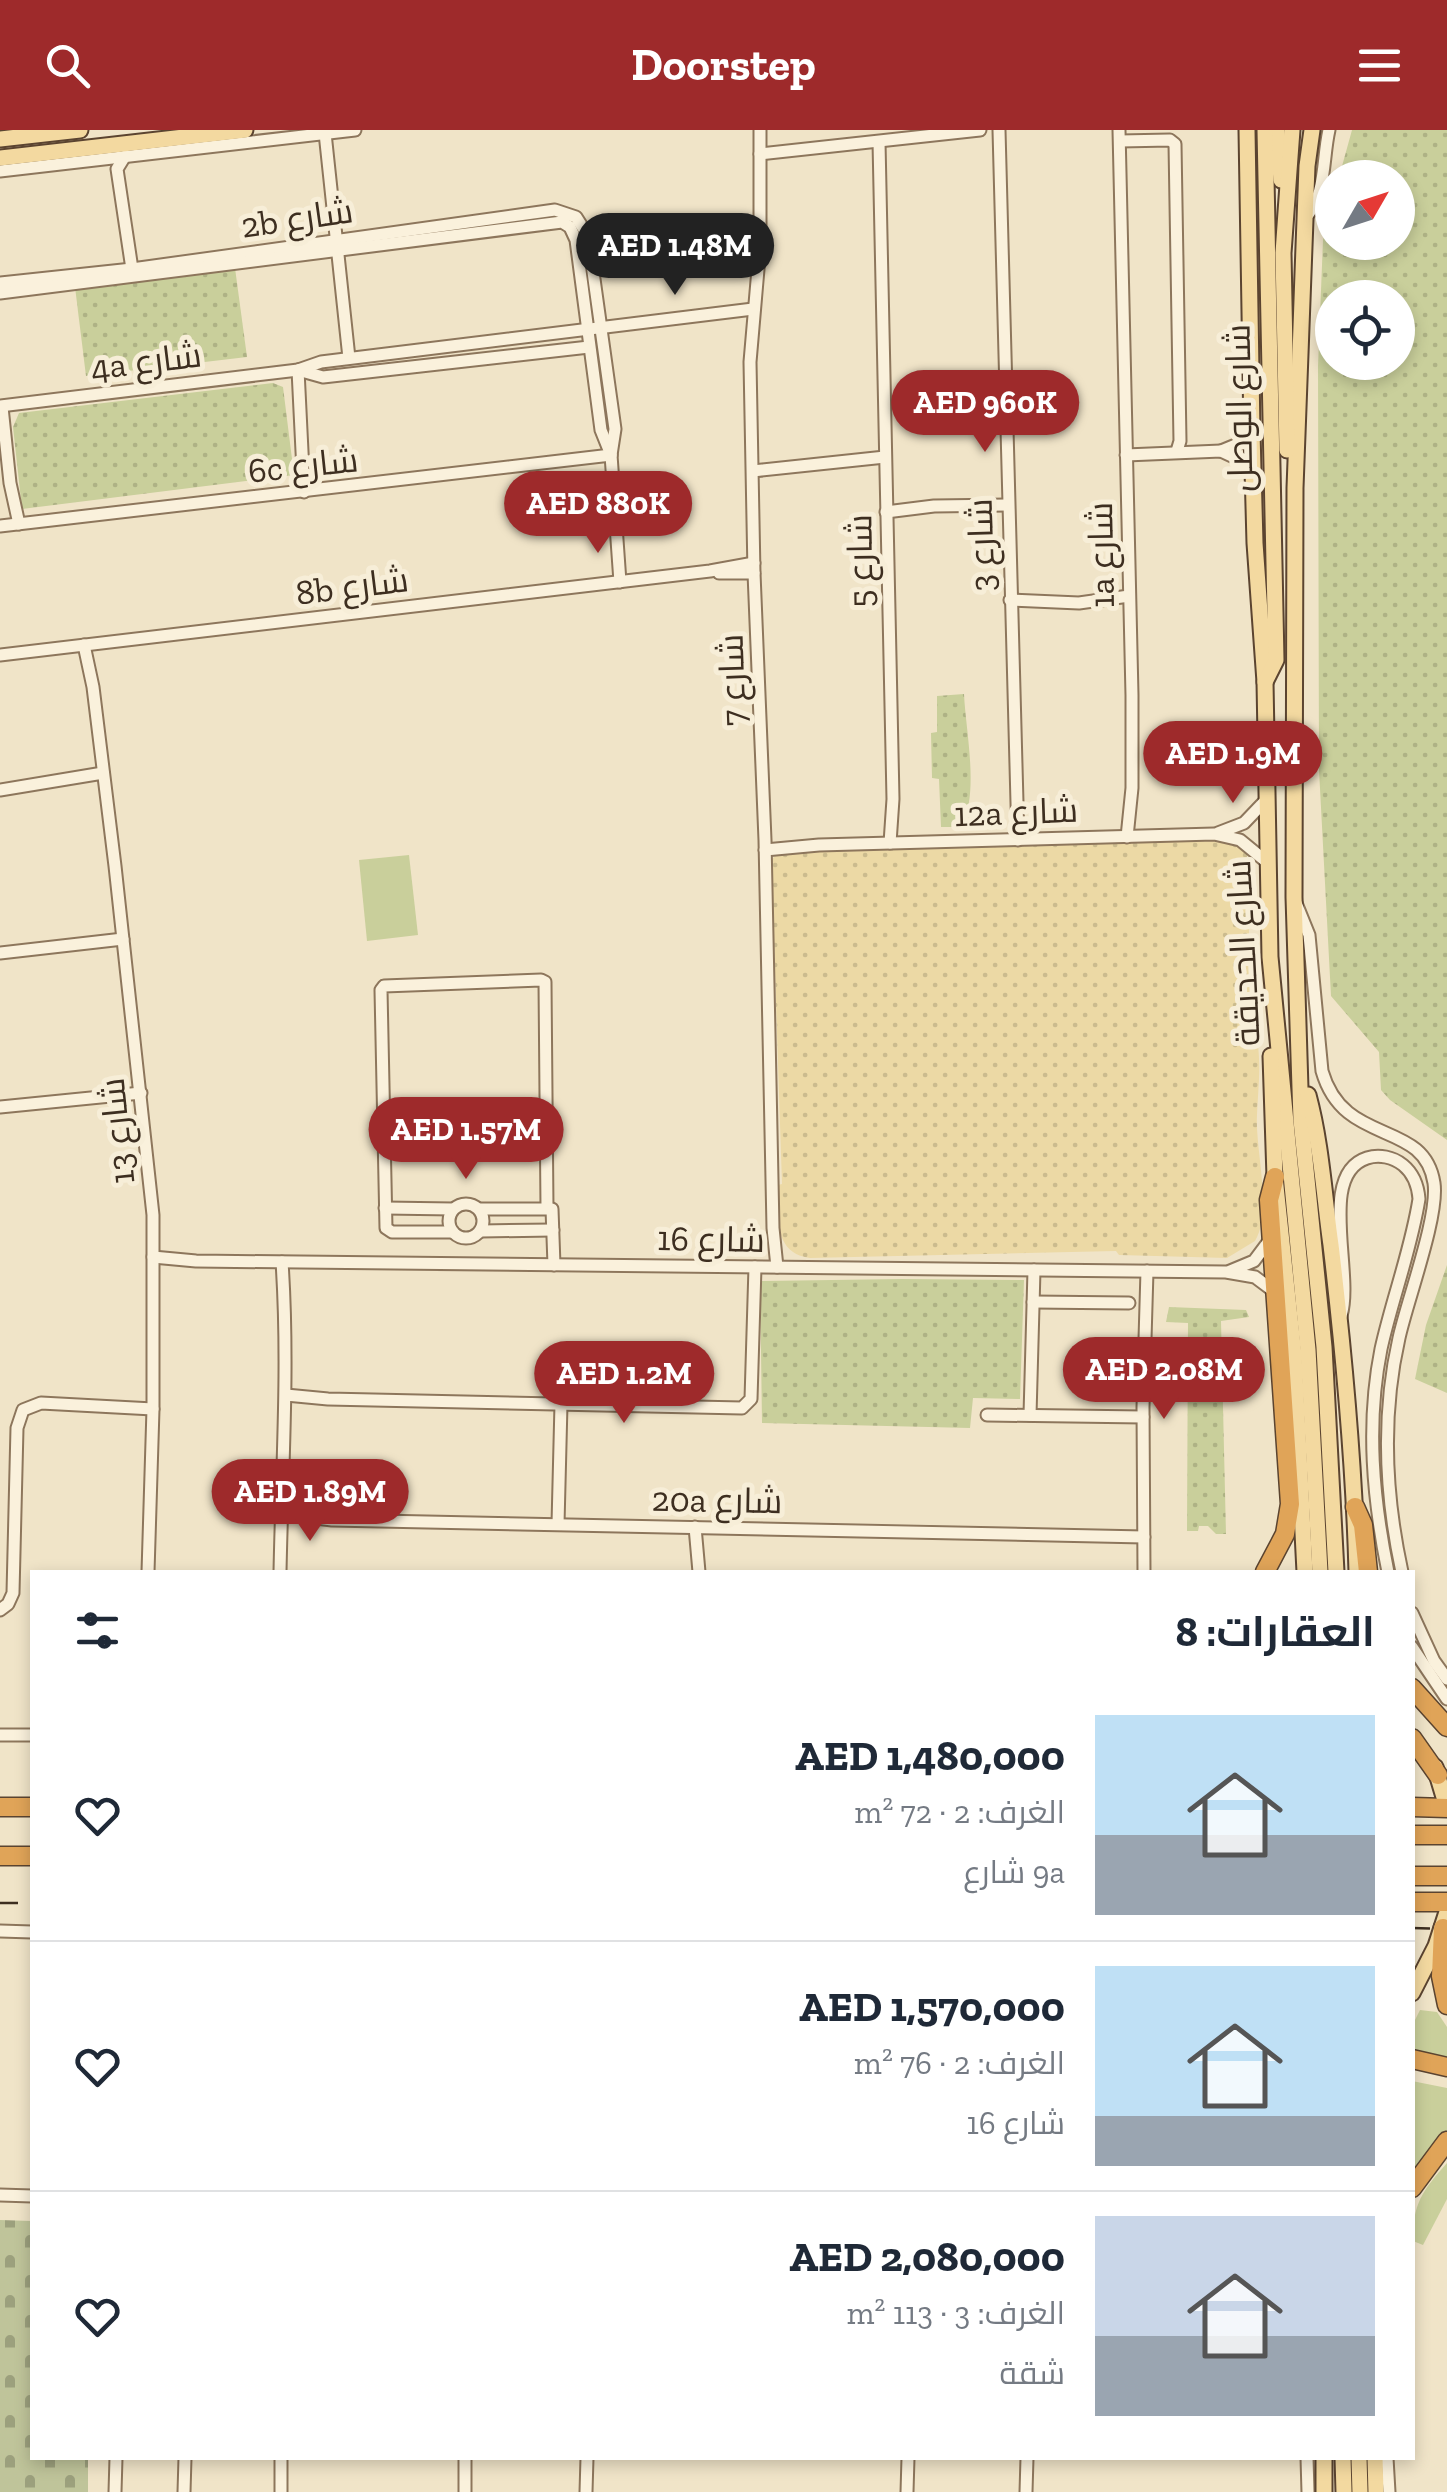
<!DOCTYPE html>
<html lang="ar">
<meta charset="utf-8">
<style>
:root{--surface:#fff;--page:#f2f2f3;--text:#1f2937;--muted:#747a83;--line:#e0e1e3;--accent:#9e2a2b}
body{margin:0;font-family:"Zilla Slab",Cairo,serif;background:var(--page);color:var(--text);direction:rtl;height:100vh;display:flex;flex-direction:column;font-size:38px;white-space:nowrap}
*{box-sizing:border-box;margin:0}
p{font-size:32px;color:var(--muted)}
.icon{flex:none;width:55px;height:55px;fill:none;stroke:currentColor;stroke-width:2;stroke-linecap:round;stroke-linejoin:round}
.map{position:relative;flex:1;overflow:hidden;direction:ltr}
.sheet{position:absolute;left:30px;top:1440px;width:1385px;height:890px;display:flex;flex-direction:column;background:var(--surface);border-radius:0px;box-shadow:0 5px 15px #0003;direction:rtl}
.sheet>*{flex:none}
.needle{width:65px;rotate:51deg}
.fabs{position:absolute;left:1315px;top:30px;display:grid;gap:20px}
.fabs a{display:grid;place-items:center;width:100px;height:100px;border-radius:50%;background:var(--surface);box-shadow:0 5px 15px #0003;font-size:50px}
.price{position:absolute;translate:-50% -85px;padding:0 22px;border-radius:35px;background:var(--accent);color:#fff;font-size:32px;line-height:65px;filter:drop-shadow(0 2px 5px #0008)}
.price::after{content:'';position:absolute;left:50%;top:60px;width:30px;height:22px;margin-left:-15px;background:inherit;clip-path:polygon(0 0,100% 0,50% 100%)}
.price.on{background:#222;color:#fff}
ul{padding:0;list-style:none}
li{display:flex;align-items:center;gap:30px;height:250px;padding:0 40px}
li+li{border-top:2px solid var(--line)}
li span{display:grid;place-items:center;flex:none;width:280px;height:200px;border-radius:0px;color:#555}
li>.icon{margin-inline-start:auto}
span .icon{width:120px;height:120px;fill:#fffc;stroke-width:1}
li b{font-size:42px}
h2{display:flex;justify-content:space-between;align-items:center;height:120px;padding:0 40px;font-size:42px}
header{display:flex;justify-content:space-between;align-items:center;height:130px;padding:0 40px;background:var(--accent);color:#fff;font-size:45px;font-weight:700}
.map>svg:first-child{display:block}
.grass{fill:#c9cf9b}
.sand{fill:url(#sand-dots)}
.cemetery{fill:url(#cemetery-stones)}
.park{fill:url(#park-dots);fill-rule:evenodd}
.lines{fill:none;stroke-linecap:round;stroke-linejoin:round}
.minor-casing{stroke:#8d765c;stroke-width:15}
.major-casing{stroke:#5b4430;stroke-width:19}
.highway-casing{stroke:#5b4430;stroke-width:21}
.minor{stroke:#faf1dc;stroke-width:11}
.major{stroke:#f3d9a0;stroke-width:15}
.highway{stroke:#e0a458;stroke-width:18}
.rail{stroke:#3d2e20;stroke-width:2.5;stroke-dasharray:18 18;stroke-linecap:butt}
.labels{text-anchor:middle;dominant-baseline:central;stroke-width:10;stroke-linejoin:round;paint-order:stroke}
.street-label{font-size:35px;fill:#3d2e20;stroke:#f7eed8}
</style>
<header><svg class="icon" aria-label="menu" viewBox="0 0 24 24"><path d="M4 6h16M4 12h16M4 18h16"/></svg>Doorstep<svg class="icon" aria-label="search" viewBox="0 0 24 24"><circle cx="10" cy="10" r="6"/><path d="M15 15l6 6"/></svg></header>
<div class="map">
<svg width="1447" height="2362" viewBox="0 0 1447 2362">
<defs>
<pattern id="sand-dots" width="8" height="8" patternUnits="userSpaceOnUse" patternTransform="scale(2.5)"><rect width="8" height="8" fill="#ecd9a5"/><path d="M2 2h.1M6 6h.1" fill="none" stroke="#cbbb8e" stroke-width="1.8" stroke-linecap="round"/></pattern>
<pattern id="cemetery-stones" width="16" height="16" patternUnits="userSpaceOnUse" patternTransform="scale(2.5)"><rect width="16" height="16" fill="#bfc49a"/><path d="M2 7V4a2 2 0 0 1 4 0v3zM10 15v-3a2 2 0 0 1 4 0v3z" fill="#9ca07d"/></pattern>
<pattern id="park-dots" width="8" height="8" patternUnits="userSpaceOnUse" patternTransform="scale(2.5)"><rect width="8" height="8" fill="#c9cf9b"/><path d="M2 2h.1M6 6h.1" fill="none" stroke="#aeb285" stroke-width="1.8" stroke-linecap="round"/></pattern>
</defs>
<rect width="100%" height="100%" fill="#f0e4c8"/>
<g class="grass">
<polygon points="409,725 418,805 367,811 359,730"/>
<polygon points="1420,1880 1437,1882 1447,1897 1447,1935 1413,1927 1413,1894"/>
<polygon points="1412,1951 1447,1958 1447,2002 1412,2046"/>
<path d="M 1447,2033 L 1447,2069 L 1423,2115 L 1413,2111 C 1412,2074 1423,2060 1447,2033 Z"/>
</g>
<path class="sand" d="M 1223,700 L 1247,722 L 1251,882 C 1263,924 1259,944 1257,985 C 1255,1020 1273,1082 1255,1111 L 1227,1128 L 1119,1125 L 1116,1121 L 810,1128 C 772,1123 778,1084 778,1055 L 782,1054 L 772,752 L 769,747 L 771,731 L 780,719 Z"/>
<polygon class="cemetery" points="0,2090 32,2091 32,2328 88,2328 88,2362 0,2362"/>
<g class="park">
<path d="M 1352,0 L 1447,0 L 1447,1010 L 1390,970 L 1381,960 L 1379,922 L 1331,866 L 1319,640 L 1318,236 L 1323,110 L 1332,73 L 1332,112 L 1398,112 L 1398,48 L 1339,47 ZM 1332,168 L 1398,168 L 1398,232 L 1332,232 Z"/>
<polygon points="235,138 247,227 86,246 75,157"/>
<polygon points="273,253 283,257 294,345 22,379 13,297 19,283"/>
<path d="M 964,564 C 966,604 979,660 962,697 L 941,697 L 939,649 L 932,648 L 931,603 L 937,602 L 937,566 Z"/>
<polygon points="1447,1135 1447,1263 1415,1249 1426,1195"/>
<polygon points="902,1149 1024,1150 1020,1269 973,1268 970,1298 762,1293 760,1151"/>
<polygon points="1169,1177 1246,1180 1249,1187 1221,1191 1226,1404 1216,1404 1208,1396 1199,1396 1198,1401 1187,1401 1188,1193 1166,1192"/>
</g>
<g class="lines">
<defs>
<g id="minor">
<polyline points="760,0 760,116 750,232 754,443 765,710 773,1098 777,1137"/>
<polyline points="999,0 1018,710"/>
<polyline points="1119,0 1132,565 1132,658 1127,707"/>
<polyline points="325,3 349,228"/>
<polyline points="1120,11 1170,10 1175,14 1180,311 1177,321"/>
<polyline points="879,12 893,669 890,713"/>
<polyline points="760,24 980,0"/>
<polyline points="125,26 117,39 132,139"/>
<polyline points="0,41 355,0"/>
<path d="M 1304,89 C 1327,66 1322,30 1329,0"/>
<polyline points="0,153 132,139 555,80 576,87 588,106 615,299 611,325 620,452"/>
<polyline points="0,163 562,92 570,97 576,110 601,300 611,325"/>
<polyline points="298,240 323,247 589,217"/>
<polyline points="298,240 304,362"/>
<polyline points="0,276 298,240 321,232 753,179"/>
<polyline points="2,277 10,353 19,394"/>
<polyline points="1221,321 1238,314 1252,302"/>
<polyline points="1126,325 1221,321 1253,336"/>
<polyline points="753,341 885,327"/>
<polyline points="886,382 934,376 1007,375"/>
<polyline points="0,396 611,325"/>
<polyline points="719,443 754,443"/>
<polyline points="1010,470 1079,473 1129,466"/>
<polyline points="84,515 93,557 115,736 153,1085 153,1279 148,1442"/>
<polyline points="0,525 710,441 754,433"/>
<polyline points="0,660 103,643"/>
<polyline points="1218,703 1244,693 1266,670"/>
<polyline points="765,720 819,715 1214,704 1240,710 1268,733"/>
<path d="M 1294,768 L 1309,805 L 1322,941 C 1344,1018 1424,988 1434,1053 C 1439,1086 1407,1171 1399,1208 C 1381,1287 1385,1364 1402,1442"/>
<polyline points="0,823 123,809"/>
<polyline points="0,977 141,963"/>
<circle cx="466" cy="1091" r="17"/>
<polyline points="385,1078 453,1079"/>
<polyline points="479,1079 552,1079 554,1135"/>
<polyline points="481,1101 553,1100"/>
<polyline points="453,1102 392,1102 386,1098 381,860 384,856 541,850 545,852 547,1078"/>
<polyline points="153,1127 196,1131 1226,1142 1255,1147 1275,1162"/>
<polyline points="1230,1141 1254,1131 1269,1111"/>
<polyline points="1033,1172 1129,1173"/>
<path d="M 1341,1186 C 1354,1142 1317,1044 1367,1028 C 1379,1024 1393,1027 1403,1035 C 1414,1044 1418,1056 1419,1069 C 1411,1120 1392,1169 1381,1219 C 1366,1294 1373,1369 1388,1442"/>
<polyline points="286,1265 328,1269 742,1278 751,1269 755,1137"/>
<polyline points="987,1285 1143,1287"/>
<polyline points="1030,1285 1034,1140"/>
<polyline points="282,1384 332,1390 1144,1407"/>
<polyline points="558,1394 561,1274"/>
<polyline points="695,1397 699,1442"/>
<path d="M 280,1442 C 282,1339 289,1235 282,1132"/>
<polyline points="1144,1442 1143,1277 1147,1141"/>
<polyline points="0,1480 8,1474 13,1463 17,1298 23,1280 41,1273 153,1279"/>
<polyline points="1412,1483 1434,1531 1447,1549"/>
<polyline points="1412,1517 1447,1569"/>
<polyline points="0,1605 32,1605"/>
<polyline points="0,1801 32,1802"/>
<polyline points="0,2065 32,2066"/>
<polyline points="1307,2328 1308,2362"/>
<polyline points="1387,2328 1389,2362"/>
<polyline points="115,2362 116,2328"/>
<polyline points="184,2362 185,2328"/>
<polyline points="281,2362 281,2328"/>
<polyline points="465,2362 465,2328"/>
<polyline points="586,2362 587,2328"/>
<polyline points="907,2362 908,2328"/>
<polyline points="1026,2362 1027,2328"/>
</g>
<g id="major">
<polyline points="1247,0 1252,302 1255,413 1265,552 1270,827 1308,1220 1320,1442"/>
<polyline points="1277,0 1281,50"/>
<polyline points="1312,0 1307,36 1295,358 1294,767 1301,990 1324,1217 1336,1442"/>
<polyline points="0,9 80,0"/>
<polyline points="0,28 245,0"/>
<polyline points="1287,320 1283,123 1292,0"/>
<polyline points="1265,552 1276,530 1265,0"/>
<polyline points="1271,926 1275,1047 1294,1225 1305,1442"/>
<path d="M 1308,965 C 1321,1013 1324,1066 1331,1115 C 1344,1224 1354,1333 1357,1442"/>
<polyline points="1435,1637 1447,1677"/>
<polyline points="1412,1863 1436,1816 1447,1782"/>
<polyline points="1324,2328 1324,2362"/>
<polyline points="1343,2328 1344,2362"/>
<polyline points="1359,2328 1360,2362"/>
<polyline points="1375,2328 1376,2362"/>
</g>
<g id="highway">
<polyline points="1355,1377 1363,1395 1368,1442"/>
<polyline points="1265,1442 1285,1404 1290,1374 1269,1070 1275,1047"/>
<polyline points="1412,1558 1447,1597"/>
<polyline points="1412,1608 1438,1645"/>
<polyline points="0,1677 32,1677"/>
<polyline points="1412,1677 1447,1678"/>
<polyline points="1412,1705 1447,1705"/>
<polyline points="0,1726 32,1726"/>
<polyline points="1412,1746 1447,1746"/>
<polyline points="1412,1772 1447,1772"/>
<polyline points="1443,1798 1441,1846 1447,1875"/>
<polyline points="1412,1929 1447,1937"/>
<polyline points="1412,2058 1447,2011"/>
</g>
</defs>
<use href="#minor" class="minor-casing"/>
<use href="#major" class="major-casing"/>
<use href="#highway" class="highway-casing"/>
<use href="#minor" class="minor"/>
<use href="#major" class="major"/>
<use href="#highway" class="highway"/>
<g class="rail">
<polyline points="0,1773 32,1773"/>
<polyline points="1412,1798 1447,1799"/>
</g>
</g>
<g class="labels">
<g class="street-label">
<text transform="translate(297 88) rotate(-8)">2b شارع</text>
<text transform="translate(146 231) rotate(-7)">4a شارع</text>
<text transform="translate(1239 278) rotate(-91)">شارع الوصل</text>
<text transform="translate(303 335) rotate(-6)">6c شارع</text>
<text transform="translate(981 415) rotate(-92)">شارع 3</text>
<text transform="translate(1101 425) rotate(-91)">1a شارع</text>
<text transform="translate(860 431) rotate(-91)">شارع 5</text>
<text transform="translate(352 456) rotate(-7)">8b شارع</text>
<text transform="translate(732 550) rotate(-92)">شارع 7</text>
<text transform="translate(1016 682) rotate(-2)">12a شارع</text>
<text transform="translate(1243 823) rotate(-93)">شارع الحديقة</text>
<text transform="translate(117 1001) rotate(-96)">شارع 13</text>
<text transform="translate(711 1109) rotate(1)">شارع 16</text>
<text transform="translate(717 1370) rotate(1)">20a شارع</text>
</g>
</g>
</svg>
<div class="fabs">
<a><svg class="needle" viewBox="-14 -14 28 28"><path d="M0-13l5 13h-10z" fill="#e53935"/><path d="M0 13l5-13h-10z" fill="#747a83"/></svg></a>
<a><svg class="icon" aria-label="locate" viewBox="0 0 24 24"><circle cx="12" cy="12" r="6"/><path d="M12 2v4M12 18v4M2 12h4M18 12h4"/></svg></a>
</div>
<b class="price on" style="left:675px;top:168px">AED 1.48M</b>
<b class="price" style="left:985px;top:325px">AED 960K</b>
<b class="price" style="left:598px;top:426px">AED 880K</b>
<b class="price" style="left:1233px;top:676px">AED 1.9M</b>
<b class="price" style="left:466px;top:1052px">AED 1.57M</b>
<b class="price" style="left:1164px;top:1292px">AED 2.08M</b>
<b class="price" style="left:624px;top:1296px">AED 1.2M</b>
<b class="price" style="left:310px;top:1414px">AED 1.89M</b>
<section class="sheet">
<h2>العقارات: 8<svg class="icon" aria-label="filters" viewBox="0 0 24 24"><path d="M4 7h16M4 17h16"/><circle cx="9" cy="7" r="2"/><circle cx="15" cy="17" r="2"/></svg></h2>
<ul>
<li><span style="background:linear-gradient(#bfe0f5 60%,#9aa5b1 0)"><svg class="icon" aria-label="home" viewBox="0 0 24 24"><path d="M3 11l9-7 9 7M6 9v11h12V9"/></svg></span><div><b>AED 1,480,000</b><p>الغرف: 2 · 72 m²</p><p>9a شارع</p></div><svg class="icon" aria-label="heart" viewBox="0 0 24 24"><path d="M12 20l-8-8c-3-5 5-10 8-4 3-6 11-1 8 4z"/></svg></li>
<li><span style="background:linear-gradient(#bfe0f5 75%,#9aa5b1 0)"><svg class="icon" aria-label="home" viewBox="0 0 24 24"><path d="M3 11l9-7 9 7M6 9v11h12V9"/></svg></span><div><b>AED 1,570,000</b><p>الغرف: 2 · 76 m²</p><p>شارع 16</p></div><svg class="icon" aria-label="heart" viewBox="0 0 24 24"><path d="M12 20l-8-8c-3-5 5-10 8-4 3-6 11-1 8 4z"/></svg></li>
<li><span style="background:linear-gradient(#c9d6e8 60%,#9aa5b1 0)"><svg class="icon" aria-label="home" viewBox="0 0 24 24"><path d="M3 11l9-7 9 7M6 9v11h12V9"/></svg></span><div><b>AED 2,080,000</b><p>الغرف: 3 · 113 m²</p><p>شقة</p></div><svg class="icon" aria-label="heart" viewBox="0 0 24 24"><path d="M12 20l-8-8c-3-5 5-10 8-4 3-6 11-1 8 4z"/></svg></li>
</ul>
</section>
</div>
